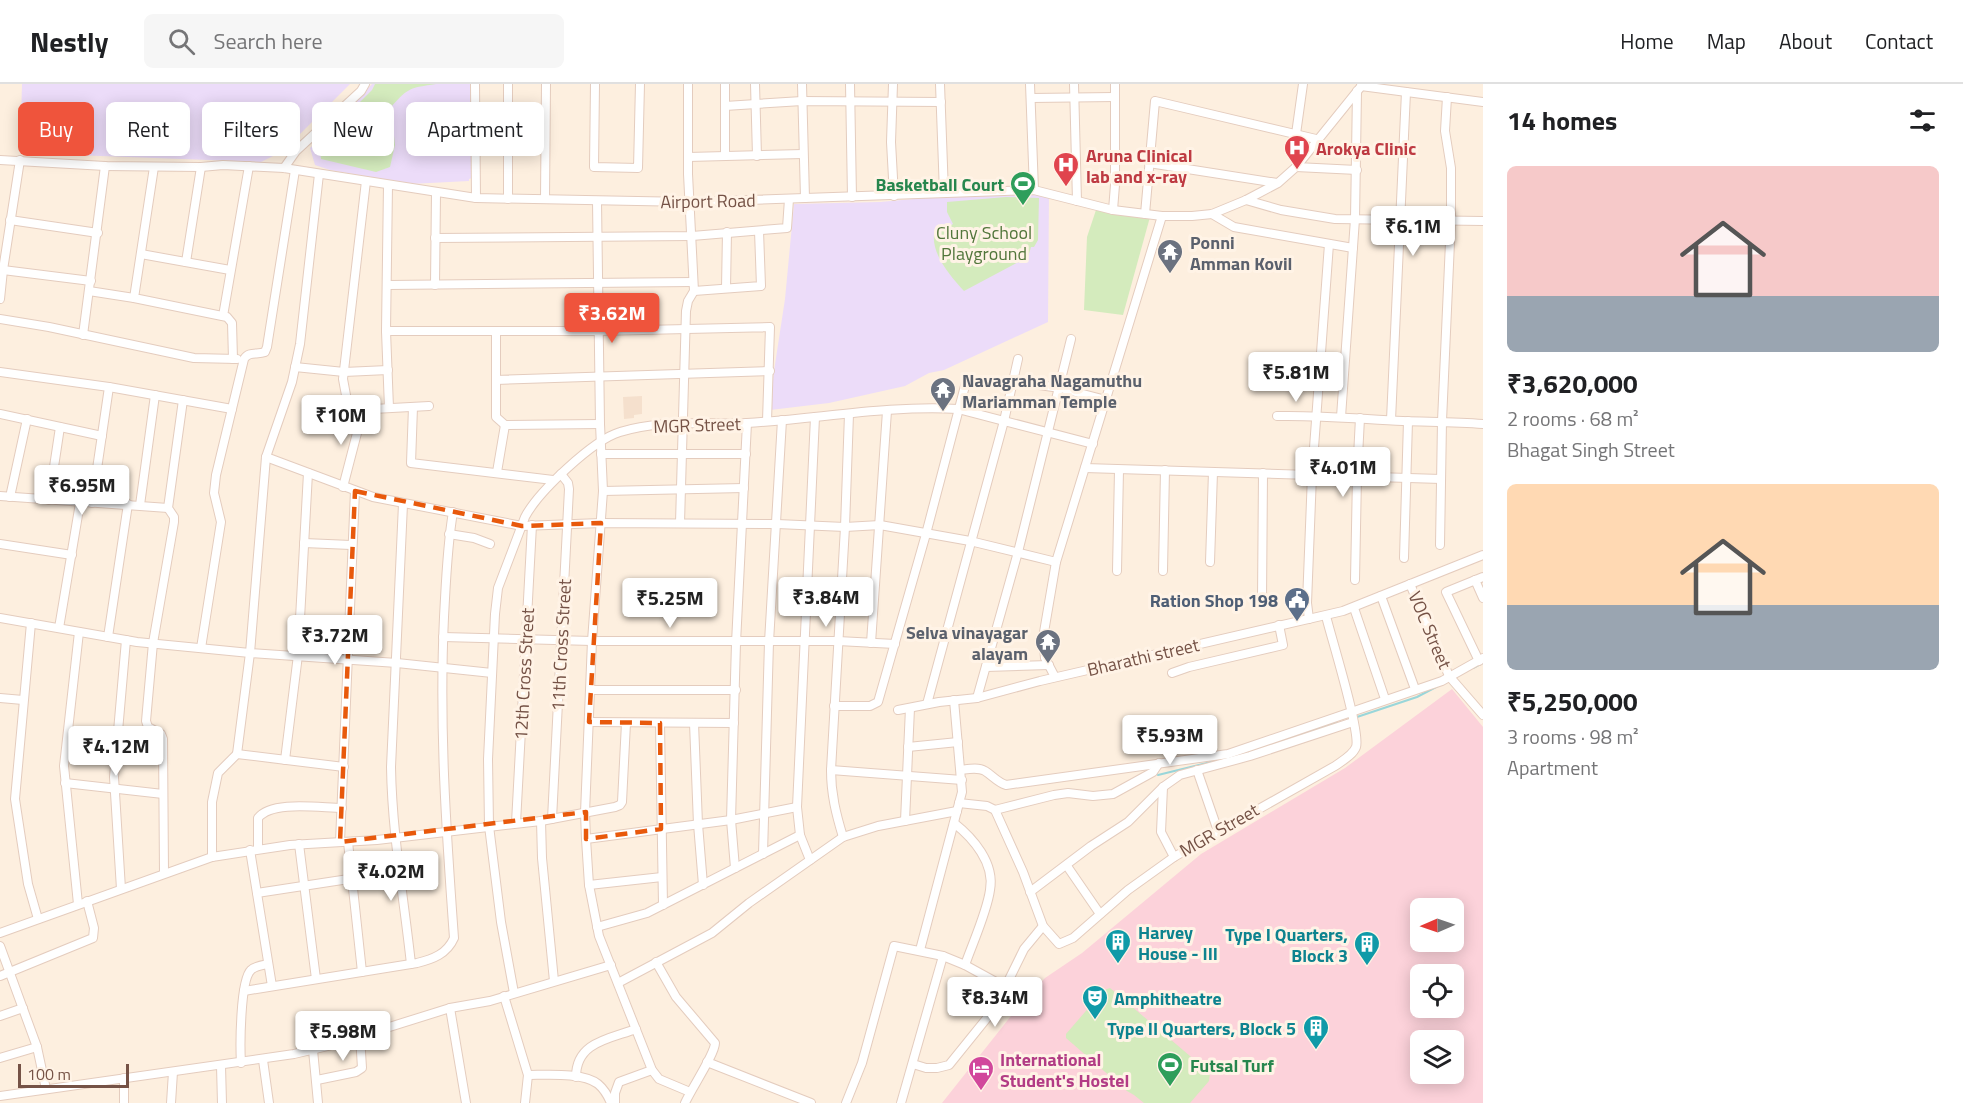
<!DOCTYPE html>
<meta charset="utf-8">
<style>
:root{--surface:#fff;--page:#f6f6f6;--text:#202124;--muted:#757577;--line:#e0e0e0;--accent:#ef543c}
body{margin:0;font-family:"Titillium Web",sans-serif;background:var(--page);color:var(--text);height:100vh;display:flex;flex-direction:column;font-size:22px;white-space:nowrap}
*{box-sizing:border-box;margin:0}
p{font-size:20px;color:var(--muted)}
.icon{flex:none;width:33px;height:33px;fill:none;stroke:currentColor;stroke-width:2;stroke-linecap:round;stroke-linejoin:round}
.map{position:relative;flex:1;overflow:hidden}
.side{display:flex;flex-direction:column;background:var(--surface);width:480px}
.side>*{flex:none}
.hud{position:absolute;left:18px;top:18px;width:570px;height:54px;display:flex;gap:12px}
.needle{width:39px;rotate:268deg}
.controls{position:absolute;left:1410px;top:814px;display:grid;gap:12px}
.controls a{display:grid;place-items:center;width:54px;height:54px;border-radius:9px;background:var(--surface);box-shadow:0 3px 15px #0003;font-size:30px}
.scale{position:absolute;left:18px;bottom:15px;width:111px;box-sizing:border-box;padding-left:6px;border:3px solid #755246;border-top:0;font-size:16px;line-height:21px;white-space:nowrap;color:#755246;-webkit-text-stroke:4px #fff3e6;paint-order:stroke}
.price{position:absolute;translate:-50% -51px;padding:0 14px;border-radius:6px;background:#fff;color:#222;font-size:20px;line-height:39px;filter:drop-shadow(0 2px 3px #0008)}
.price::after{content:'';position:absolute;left:50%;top:36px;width:18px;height:14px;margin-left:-9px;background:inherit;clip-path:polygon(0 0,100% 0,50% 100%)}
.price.active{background:var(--accent);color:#fff}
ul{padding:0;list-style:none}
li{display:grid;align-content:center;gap:12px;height:318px;padding:0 24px}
li span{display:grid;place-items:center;height:186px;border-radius:9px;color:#555}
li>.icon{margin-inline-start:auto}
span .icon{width:108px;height:108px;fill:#fffc;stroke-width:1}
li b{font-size:26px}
h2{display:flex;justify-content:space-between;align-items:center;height:72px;padding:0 24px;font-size:26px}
.tag{padding:0 21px;border-radius:9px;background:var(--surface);box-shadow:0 3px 15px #0003;font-size:21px;line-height:54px}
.tag.active{background:var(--accent);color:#fff}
header{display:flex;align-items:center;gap:36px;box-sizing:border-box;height:84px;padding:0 30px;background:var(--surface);border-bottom:2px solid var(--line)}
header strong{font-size:28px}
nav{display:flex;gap:33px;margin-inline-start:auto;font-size:21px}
.search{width:420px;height:54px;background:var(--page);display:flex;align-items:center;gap:15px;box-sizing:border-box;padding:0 21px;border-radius:9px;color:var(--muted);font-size:22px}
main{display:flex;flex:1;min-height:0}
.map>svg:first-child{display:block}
.residential{fill:#f5e0cd}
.education{fill:#ecdcf9}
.medical{fill:#fcd2da;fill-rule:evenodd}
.green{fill:#d4ebbd}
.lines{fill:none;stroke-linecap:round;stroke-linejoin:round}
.stream{stroke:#99d6da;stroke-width:2}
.minor-casing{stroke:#e4ccbe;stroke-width:10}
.minor{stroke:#fff;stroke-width:8}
.marked{fill:none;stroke:#e8590c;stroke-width:4.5;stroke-dasharray:12 8;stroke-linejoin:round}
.labels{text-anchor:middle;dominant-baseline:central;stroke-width:6;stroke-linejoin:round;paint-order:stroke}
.health-label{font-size:18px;font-weight:bold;fill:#be3a42;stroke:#fff3e6;text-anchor:start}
.leisure-label{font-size:18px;font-weight:bold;fill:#27864d;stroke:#fff3e6;text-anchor:end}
.street-label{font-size:18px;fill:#755246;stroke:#fff3e6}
.park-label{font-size:18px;fill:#52763b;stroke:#fff3e6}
.worship-label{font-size:18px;font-weight:bold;fill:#5b616d;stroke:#fff3e6;text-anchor:start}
.service-label{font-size:18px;font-weight:bold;fill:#4e5e75;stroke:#fff3e6;text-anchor:end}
.culture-label{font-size:18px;font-weight:bold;fill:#0d838f;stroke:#fff3e6;text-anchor:start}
.hotel-label{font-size:18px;font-weight:bold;fill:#b23c85;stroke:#fff3e6;text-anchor:start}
</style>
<header>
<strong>Nestly</strong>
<div class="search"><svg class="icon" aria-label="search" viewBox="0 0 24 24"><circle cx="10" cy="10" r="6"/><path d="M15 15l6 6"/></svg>Search here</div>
<nav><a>Home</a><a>Map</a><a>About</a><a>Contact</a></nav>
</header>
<main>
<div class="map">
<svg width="1483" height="1019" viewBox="0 0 1483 1019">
<rect width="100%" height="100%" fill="#fdefdf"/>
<polygon class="residential" points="642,312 642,330 634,331 634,334 624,335 623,313"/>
<g class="education">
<polygon points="22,0 350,0 283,67 261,78 20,69"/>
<polygon points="372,0 471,0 472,94 469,95 469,97 410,100 330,86 315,81 310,64 339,37"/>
<polygon points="1049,109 1048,238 944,286 929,289 905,302 829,319 770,326 774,287 785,215 794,120 880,118 969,110"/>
</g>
<path class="medical" d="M 1452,605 L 1483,643 L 1483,1019 L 942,1019 L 1011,932 L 1045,894 L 1082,869 L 1201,770 L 1345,684 ZM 1420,825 L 1454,825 L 1454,858 L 1420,858 ZM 1420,891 L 1454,891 L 1454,924 L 1420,924 ZM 1420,957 L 1454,957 L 1454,990 L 1420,990 Z"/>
<g class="green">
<path d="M 375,0 L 436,0 C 410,4 409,3 391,23 L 395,61 L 390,83 L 376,88 L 321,75 L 319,59 L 372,6 Z"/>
<path d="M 1006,113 L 1039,114 L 1038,156 L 1034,163 L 1031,163 L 1028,173 L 964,207 C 951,193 932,171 934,151 L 953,140 L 947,128 L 947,118 Z"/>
<polygon points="1096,126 1150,133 1123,231 1084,226 1087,153"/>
<polygon points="1110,904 1210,989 1209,997 1190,1019 1144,1019 1134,1011 1127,1007 1066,954 1066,950 1104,906"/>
</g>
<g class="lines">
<g class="stream">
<polyline points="1473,584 1483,579"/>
<polyline points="1357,633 1417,613 1438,602"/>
<polyline points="1245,668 1337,639"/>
<polyline points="1158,691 1211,678"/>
</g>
<defs>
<g id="minor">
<polyline points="475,0 476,114"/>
<polyline points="508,0 508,115"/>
<polyline points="595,0 594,83 638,84 640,0"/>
<polyline points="688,0 688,90 694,207 761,202 759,147"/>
<polyline points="725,0 725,71"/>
<polyline points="755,0 757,72"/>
<polyline points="802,0 805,114"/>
<polyline points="850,0 852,113"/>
<polyline points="893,0 891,58 894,112"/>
<polyline points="940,0 944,109"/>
<polyline points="1030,0 1034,106"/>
<polyline points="1074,0 1077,117"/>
<polyline points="1361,2 1483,18"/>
<polyline points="1031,14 1115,13"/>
<polyline points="725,22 802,17 941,18"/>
<polyline points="1296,50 1303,0"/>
<polyline points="688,73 803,70"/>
<polyline points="0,76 105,82 201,83 223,81 284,84 476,114 689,118 1034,106 1113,126 1162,132 1192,132 1212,130 1246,116 1278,99 1296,83 1363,0"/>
<polyline points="1149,79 1277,99"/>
<polyline points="154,83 134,214 227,233 232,239 233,275"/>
<polyline points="1296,83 1357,86"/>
<polyline points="284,84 296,67 361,7 365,0"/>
<polyline points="366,97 343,295 348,322 355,326 429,322"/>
<polyline points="388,101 386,247 389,324"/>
<polyline points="545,115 546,0"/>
<polyline points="1246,116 1281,126 1335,135 1483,137"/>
<polyline points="597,117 600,340 603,407 592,557 585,729 586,755 589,801 599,852 652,986 659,995 690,1008"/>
<polyline points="1113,126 1115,101 1115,0"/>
<polyline points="1145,130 1155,17 1316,55"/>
<polyline points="1212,130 1234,143 1353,164"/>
<polyline points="10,136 98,149"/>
<polyline points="435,154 692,152 787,144 789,115"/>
<polyline points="141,170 230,186"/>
<polyline points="186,178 201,83"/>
<polyline points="3,186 91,197"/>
<polyline points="388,201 693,198"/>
<polyline points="435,201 436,109"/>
<polyline points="726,204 727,148"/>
<polyline points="89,207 134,214"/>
<polyline points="0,215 3,186 20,76"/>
<polyline points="223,232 249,82"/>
<polyline points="0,235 49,243 194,274 237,275"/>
<polyline points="386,247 599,247 770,243 767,337"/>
<polyline points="496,247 496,333 505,341"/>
<polyline points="83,251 105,82"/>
<polyline points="295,283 344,288 388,286"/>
<polyline points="0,288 109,303 232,325"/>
<polyline points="496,296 770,287"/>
<polyline points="413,323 411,379 553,396"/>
<polyline points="0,330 102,352"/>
<path d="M 1277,332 C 1319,331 1361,335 1403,337 C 1430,338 1456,338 1483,340"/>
<polyline points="1341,333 1355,135 1357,7"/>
<polyline points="1391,336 1406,8"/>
<polyline points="601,370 746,370"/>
<polyline points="266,373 373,413 522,442 601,439 777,440 845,443 880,441 970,457 1056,478 1162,132"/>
<polyline points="1085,384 1441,395"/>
<polyline points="497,388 505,341 600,340"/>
<polyline points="343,403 363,326"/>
<polyline points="603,407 744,404"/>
<polyline points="0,412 168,424"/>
<polyline points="10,413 27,335"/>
<polyline points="49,416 60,343"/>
<polyline points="92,419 109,303"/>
<path d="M 403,420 L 391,683 C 392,749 404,815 411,880"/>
<polyline points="140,421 155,311"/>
<polyline points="680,439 686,227 688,217 694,207"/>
<polyline points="449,450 474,454 490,460"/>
<polyline points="304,459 351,461"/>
<polyline points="0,460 72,471"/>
<polyline points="1440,461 1442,337 1451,136 1451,84 1445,47 1447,13"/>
<polyline points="1404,474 1408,337"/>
<polyline points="1210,478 1213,388"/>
<polyline points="1117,487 1119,386"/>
<polyline points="1163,487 1165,386"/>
<polyline points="1355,496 1357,392 1360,334"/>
<polyline points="1475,496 1483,514"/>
<polyline points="1410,500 1449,592 1483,631"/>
<polyline points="1381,512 1415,605"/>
<polyline points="1262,517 1263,389"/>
<polyline points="1354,524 1385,615"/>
<polyline points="0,534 137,558 250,569 397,579 492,589"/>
<polyline points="1309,535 1307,519 1312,391 1329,160"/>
<polyline points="31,539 15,715 28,800 38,835"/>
<polyline points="59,544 80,419"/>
<polyline points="108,553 128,420"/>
<polyline points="443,553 592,557 838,557 895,560"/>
<polyline points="871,559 887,327"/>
<path d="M 201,564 L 221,438 L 214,409 L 216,391 L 244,275 C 249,267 257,271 265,268 L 267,263 L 295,86"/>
<polyline points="1479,577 1446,508 1483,493"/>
<polyline points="986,583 1049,581"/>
<polyline points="1172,589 1189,583 1283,561 1279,541"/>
<polyline points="1055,593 1045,574 1043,554 1056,478"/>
<polyline points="591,606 736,606"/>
<polyline points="0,614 23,616"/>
<polyline points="977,614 1018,468 1071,255"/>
<polyline points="927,620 1004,337 1018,275"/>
<polyline points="834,622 870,622 878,618 926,450 966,298 1012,297 1060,304 1106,316"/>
<polyline points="898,626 939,618 977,614 1040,597 1343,527 1483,471"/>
<polyline points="589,638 734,639"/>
<polyline points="660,639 663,821"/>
<polyline points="694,639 698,740 703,801"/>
<polyline points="908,663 958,658"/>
<polyline points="237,670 250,569 266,373 292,298 300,260 319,90"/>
<polyline points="237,670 344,683"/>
<polyline points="285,676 298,571 308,389"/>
<polyline points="831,686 962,696"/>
<path d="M 961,686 C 969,685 978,683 985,687 C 993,692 997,698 1006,701 L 1228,670 L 1442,597 L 1483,574"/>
<polyline points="1197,686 1218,747"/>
<polyline points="65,699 163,710"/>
<polyline points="1163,703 1161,748 1174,773"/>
<path d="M 959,719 L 987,722 L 995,726 L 1023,788 L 1043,842 L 1059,860 L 1073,854 L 1128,806 L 1174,773 L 1335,682 C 1342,677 1353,671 1356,663 C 1361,648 1331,553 1326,532"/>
<polyline points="995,726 1054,711 1068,709 1093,712 1113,710 1153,688 1159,679"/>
<polyline points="552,735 569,405 568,399 561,390"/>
<polyline points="541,737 542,774 554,897"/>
<polyline points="905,737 910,624"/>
<polyline points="516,739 532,441"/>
<path d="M 954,739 C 973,754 995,779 990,806 C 987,828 973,858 965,881"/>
<path d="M 843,753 C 836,730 831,710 831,686 L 845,443 L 849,330"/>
<polyline points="586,755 731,736 797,723"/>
<polyline points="340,758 355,407"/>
<polyline points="348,758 362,888"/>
<polyline points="299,760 316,895"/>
<path d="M 258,765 L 258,734 C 272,716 321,724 342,724"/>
<polyline points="250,766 272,902"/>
<polyline points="763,770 769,558 782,336"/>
<polyline points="212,773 212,718 218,689 237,670"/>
<polyline points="810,776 800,751 797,723 815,333"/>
<polyline points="1067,782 1100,830"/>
<polyline points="735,784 731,736 736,559 747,339"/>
<polyline points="164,789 163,655 161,650 148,643 146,637 153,559 174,438 174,433 168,424 183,316"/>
<polyline points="589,801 662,793"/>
<polyline points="121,805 114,693 126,556"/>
<polyline points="1030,808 1091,762 1128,738 1163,703 1180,691 1250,672 1353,638"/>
<polyline points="257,809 401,787"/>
<polyline points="78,820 64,682 79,548"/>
<polyline points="597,843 647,829 800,751"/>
<polyline points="0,849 212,773 290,761 377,756 541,737 615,723 620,721 622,718 626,639"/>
<polyline points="0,862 37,963 46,1005"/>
<polyline points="920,866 962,708 954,616"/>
<path d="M 656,878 L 676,913 L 715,959 C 715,970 691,1005 685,1019"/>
<polyline points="0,892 93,854 94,844 87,817"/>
<polyline points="618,899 712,849 749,819 843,753 878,742 957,727"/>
<path d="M 244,907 L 417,879 C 433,875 447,870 454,854 C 446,745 439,642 444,533 C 446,498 447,463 453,428"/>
<path d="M 514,909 L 501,838 L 489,742 L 488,675 L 495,530 L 498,504 L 525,433 C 538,408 593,356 620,348 C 660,335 705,341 747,339 C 817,335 888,321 958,325 L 1093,360"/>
<polyline points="504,912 528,991 525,1019"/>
<polyline points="450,924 466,1019"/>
<polyline points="0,932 23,924"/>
<polyline points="313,966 318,1019"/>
<polyline points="0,974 37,963"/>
<polyline points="263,976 269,1019"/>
<polyline points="707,978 811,1019"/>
<path d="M 241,979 C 240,963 240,896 251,886 C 255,882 263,881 268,880"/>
<polyline points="913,980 926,984 937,984 949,981 995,924 1024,865 1043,842"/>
<polyline points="221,982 222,1019"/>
<path d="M 528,991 C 546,991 583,988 598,1000 C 604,1005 608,1012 611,1019"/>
<path d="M 576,993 C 576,958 609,955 636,945"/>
<polyline points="124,994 124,1019"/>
<polyline points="317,996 356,988 362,984 360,952"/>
<polyline points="0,1012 294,970 332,961 450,924 490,917 611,881"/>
<polyline points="171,1019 173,988"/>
<polyline points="615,1019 615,1009 619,998 652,986"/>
<polyline points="846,1019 862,979 894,862 943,872 965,881 1005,903"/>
<polyline points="901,1019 943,872"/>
</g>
</defs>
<use href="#minor" class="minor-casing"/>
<use href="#minor" class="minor"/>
</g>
<path class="marked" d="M 355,407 L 522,442 L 601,439 L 589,638 L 660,639 L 661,745 L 586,755 L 586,728 L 340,758 Z"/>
<defs>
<symbol id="hospital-pin" viewBox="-11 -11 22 30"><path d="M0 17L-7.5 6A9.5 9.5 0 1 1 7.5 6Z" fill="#e0444e" stroke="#fff3e6"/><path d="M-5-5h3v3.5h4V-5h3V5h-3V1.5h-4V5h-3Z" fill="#fff"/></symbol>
<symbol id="stadium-pin" viewBox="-11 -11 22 30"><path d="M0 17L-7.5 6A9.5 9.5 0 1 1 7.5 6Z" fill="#2e9e5b" stroke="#fff3e6"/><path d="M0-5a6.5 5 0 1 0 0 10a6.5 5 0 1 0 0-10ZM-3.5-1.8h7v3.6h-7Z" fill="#fff"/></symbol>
<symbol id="temple-pin" viewBox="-11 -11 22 30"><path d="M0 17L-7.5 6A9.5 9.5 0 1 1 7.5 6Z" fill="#6b7280" stroke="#fff3e6"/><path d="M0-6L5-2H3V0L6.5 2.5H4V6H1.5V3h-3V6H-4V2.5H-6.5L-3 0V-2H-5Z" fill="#fff"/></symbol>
<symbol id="civic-pin" viewBox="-11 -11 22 30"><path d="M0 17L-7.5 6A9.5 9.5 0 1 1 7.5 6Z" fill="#5c6f8a" stroke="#fff3e6"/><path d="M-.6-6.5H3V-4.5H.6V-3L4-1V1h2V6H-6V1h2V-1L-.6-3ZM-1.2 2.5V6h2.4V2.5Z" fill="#fff"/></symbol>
<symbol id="building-pin" viewBox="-11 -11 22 30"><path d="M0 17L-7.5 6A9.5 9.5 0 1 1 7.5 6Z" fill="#0f9aa8" stroke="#fff3e6"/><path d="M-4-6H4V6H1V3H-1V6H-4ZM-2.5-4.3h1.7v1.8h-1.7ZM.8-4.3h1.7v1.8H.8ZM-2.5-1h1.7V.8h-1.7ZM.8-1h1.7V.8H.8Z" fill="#fff"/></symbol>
<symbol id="theatre-pin" viewBox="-11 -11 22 30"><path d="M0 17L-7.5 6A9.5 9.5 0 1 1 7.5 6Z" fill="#0f9aa8" stroke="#fff3e6"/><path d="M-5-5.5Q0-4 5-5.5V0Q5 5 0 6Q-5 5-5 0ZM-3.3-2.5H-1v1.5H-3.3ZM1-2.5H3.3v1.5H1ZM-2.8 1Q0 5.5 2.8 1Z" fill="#fff"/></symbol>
<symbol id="hotel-pin" viewBox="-11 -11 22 30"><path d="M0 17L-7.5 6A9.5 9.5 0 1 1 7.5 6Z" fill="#d1479c" stroke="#fff3e6"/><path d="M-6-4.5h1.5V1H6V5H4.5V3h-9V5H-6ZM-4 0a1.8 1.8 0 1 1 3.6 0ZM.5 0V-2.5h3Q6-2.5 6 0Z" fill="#fff"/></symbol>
</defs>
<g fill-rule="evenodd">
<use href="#hospital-pin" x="1282" y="49" width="30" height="40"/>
<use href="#hospital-pin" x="1051" y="66" width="30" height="40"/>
<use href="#stadium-pin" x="1008" y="85" width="30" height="40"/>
<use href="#temple-pin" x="1155" y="153" width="30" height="40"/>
<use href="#temple-pin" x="928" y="291" width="30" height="40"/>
<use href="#civic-pin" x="1282" y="501" width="30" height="40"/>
<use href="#temple-pin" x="1033" y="543" width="30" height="40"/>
<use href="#building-pin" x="1103" y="843" width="30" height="40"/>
<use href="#building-pin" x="1352" y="845" width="30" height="40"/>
<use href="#theatre-pin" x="1080" y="899" width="30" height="40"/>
<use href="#building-pin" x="1301" y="929" width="30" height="40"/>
<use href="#stadium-pin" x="1155" y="966" width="30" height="40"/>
<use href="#hotel-pin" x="966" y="970" width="30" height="40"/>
</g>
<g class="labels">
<g class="health-label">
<text x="1316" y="64">Arokya Clinic</text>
<text x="1086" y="71">Aruna Clinical<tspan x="1086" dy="21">lab and x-ray</tspan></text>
</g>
<g class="leisure-label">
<text x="1004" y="100">Basketball Court</text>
<text x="1190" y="981" text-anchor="start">Futsal Turf</text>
</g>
<g class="street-label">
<text transform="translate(708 117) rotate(-1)">Airport Road</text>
<text transform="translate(697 341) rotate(-2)">MGR Street</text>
<text transform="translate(1430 546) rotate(67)">VOC Street</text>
<text transform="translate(561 561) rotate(-87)">11th Cross Street</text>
<text transform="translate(1143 573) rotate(-13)">Bharathi street</text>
<text transform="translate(524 590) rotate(-87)">12th Cross Street</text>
<text transform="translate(1219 746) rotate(-30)">MGR Street</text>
</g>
<g class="park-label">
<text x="984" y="148">Cluny School<tspan x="984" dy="21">Playground</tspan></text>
</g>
<g class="worship-label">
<text x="1190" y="158">Ponni<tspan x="1190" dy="21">Amman Kovil</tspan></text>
<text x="962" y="296">Navagraha Nagamuthu<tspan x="962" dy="21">Mariamman Temple</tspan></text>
<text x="1028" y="548" text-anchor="end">Selva vinayagar<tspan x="1028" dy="21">alayam</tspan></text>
</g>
<g class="service-label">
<text x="1278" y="516">Ration Shop 198</text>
</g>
<g class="culture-label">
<text x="1138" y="848">Harvey<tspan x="1138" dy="21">House - III</tspan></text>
<text x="1348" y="850" text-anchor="end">Type I Quarters,<tspan x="1348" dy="21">Block 3</tspan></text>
<text x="1114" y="914">Amphitheatre</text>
<text x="1296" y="944" text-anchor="end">Type II Quarters, Block 5</text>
</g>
<g class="hotel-label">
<text x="1000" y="975">International<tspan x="1000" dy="21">Student's Hostel</tspan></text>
</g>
</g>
</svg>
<div class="controls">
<a><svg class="needle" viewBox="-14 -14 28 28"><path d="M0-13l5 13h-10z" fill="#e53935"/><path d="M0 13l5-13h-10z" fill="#757577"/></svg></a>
<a><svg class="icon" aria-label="locate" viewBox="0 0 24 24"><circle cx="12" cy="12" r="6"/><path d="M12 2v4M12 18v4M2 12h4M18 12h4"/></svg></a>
<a><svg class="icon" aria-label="layers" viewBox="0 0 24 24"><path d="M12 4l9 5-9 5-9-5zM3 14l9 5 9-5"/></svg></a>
</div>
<div class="scale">100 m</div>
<b class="price" style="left:1413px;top:173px">₹6.1M</b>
<b class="price active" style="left:612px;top:260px">₹3.62M</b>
<b class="price" style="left:1296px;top:319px">₹5.81M</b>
<b class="price" style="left:341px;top:362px">₹10M</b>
<b class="price" style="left:1343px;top:414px">₹4.01M</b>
<b class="price" style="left:82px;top:432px">₹6.95M</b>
<b class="price" style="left:826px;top:544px">₹3.84M</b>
<b class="price" style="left:670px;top:545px">₹5.25M</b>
<b class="price" style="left:335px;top:582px">₹3.72M</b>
<b class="price" style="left:1170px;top:682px">₹5.93M</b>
<b class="price" style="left:116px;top:693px">₹4.12M</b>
<b class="price" style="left:391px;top:818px">₹4.02M</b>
<b class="price" style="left:995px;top:944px">₹8.34M</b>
<b class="price" style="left:343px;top:978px">₹5.98M</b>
<div class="hud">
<a class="tag active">Buy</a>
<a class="tag">Rent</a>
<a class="tag">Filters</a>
<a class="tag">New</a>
<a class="tag">Apartment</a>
</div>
</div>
<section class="side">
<h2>14 homes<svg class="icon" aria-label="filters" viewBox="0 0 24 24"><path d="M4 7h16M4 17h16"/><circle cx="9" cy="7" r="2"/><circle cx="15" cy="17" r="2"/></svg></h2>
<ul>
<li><span style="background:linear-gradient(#f6c9c9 70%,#9aa5b1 0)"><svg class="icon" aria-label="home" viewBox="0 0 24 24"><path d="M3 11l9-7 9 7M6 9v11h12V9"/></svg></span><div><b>₹3,620,000</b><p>2 rooms · 68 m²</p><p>Bhagat Singh Street</p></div></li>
<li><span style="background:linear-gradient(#ffd9b3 65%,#9aa5b1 0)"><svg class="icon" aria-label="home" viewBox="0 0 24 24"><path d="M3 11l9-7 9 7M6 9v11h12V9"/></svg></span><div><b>₹5,250,000</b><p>3 rooms · 98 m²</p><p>Apartment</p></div></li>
</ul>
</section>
</main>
